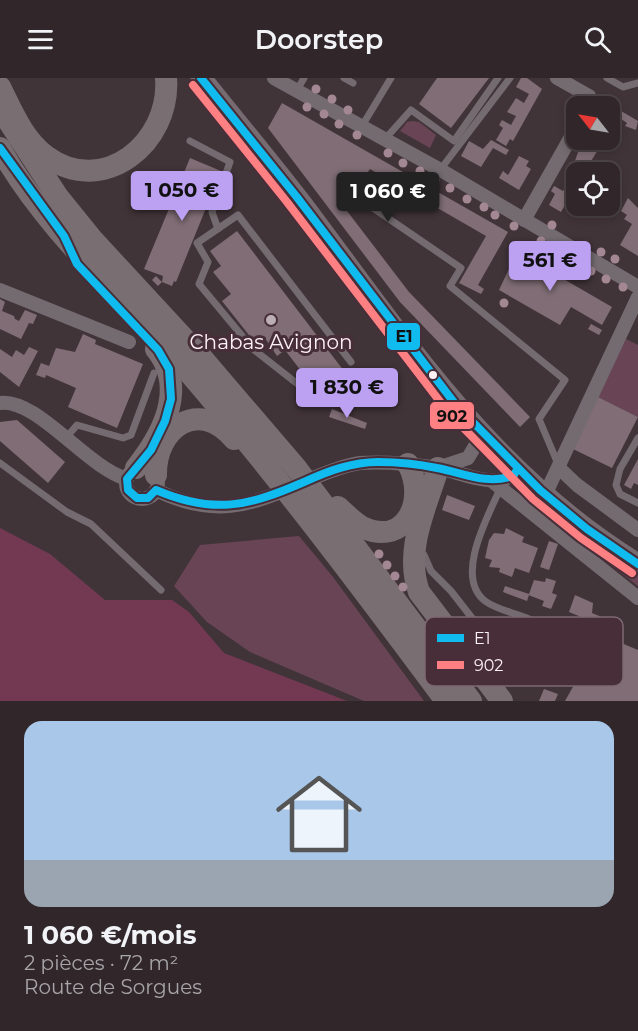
<!DOCTYPE html>
<html lang="fr">
<meta charset="utf-8">
<style>
:root{--surface:#31272b;--page:#3d3337;--text:#f1f3f6;--muted:#a8a5a9;--line:#4c4447;--accent:#bca0f2}
body{margin:0;font-family:Montserrat,sans-serif;background:var(--page);color:var(--text);height:100vh;display:flex;flex-direction:column;font-size:22px;white-space:nowrap}
*{box-sizing:border-box;margin:0}
p{font-size:20px;color:var(--muted)}
.icon{flex:none;width:33px;height:33px;fill:none;stroke:currentColor;stroke-width:2;stroke-linecap:round;stroke-linejoin:round}
.map{position:relative;height:623px;overflow:hidden}
.panel{display:flex;flex-direction:column;background:var(--surface);flex:1}
.panel>*{flex:none}
.needle{width:39px;rotate:301deg}
.tools{position:absolute;left:566px;top:18px;display:grid;gap:12px}
.tools a{display:grid;place-items:center;width:54px;height:54px;border-radius:12px;background:var(--surface);box-shadow:0 3px 9px #0003,0 0 0 2px var(--line);font-size:30px}
.price{position:absolute;translate:-50% -51px;padding:0 14px;border-radius:6px;background:var(--accent);color:#111;font-size:20px;line-height:39px;filter:drop-shadow(0 2px 3px #0008)}
.price::after{content:'';position:absolute;left:50%;top:36px;width:18px;height:14px;margin-left:-9px;background:inherit;clip-path:polygon(0 0,100% 0,50% 100%)}
.price.on{background:#222;color:#fff}
ul{padding:0;list-style:none}
li{display:grid;align-content:center;gap:12px;height:318px;padding:0 24px}
li span{display:grid;place-items:center;height:186px;border-radius:18px;color:#555}
li>.icon{margin-inline-start:auto}
span .icon{width:108px;height:108px;fill:#fffc;stroke-width:1}
li b{font-size:26px}
header{display:flex;justify-content:space-between;align-items:center;height:78px;padding:0 24px;background:var(--surface);font-size:27px;font-weight:600}
.map>svg:first-child{display:block}
.green{fill:#694454}
.water{fill:#733953}
.building{fill:#806d75}
.lines{fill:none;stroke-linecap:round;stroke-linejoin:round}
.service{stroke:#736b6f;stroke-width:7}
.minor{stroke:#736b6f;stroke-width:14}
.primary{stroke:#766b70;stroke-width:21}
.trunk{stroke:#796e72;stroke-width:22}
.bus-1-casing{stroke:#472e38;stroke-width:12}
.bus-2-casing{stroke:#472e38;stroke-width:12}
.bus-1{stroke:#10bbef;stroke-width:8}
.bus-2{stroke:#ff8083;stroke-width:8}
.tree{fill:#a38792}
.poi-dot{fill:#bcafb4;stroke:#472e38;stroke-width:2}
.bus-dot{fill:#fef1f6;stroke:#472e38;stroke-width:2}
.labels{text-anchor:middle;dominant-baseline:central;stroke-width:6;stroke-linejoin:round;paint-order:stroke}
.poi-label{font-size:20px;fill:#fef1f6;stroke:#472e38}
.key{fill:#472e38;stroke:#7e6871;stroke-width:1.5}
.key-label{font-size:16px;fill:#fef1f6}
.line-badge{stroke:#472e38;stroke-width:2}
.pale-badge-label{font-size:16px;text-anchor:middle;font-weight:bold;fill:#111}
</style>
<header><svg class="icon" aria-label="menu" viewBox="0 0 24 24"><path d="M4 6h16M4 12h16M4 18h16"/></svg>Doorstep<svg class="icon" aria-label="search" viewBox="0 0 24 24"><circle cx="10" cy="10" r="6"/><path d="M15 15l6 6"/></svg></header>
<div class="map">
<svg width="638" height="623" viewBox="0 0 638 623">
<rect width="100%" height="100%" fill="#413439"/>
<g class="green">
<polygon points="413,43 419,44 436,57 430,70 400,53 407,44"/>
<polygon points="626,261 638,267 638,339 598,319"/>
<polygon points="563,445 638,495 638,508 562,450"/>
<polygon points="299,458 333,499 424,623 364,623 250,574 207,544 174,508 200,467"/>
</g>
<polygon class="water" points="0,450 50,476 105,522 172,522 189,534 224,575 347,623 0,623"/>
<g class="building">
<polygon points="437,0 489,0 451,50 419,26"/>
<polygon points="521,0 527,0 542,11 513,63 510,61 506,68 496,62 503,50 499,47 502,42 511,47 516,38 507,34 516,20 524,25 529,16 516,9"/>
<polygon points="282,25 508,154 478,207 484,211 481,216 459,205 486,158 370,91 344,129 409,214 530,339 520,349 400,224 268,50"/>
<polygon points="616,30 638,43 636,52 625,48 627,45 621,41 613,55 609,53 609,44"/>
<polygon points="491,62 509,72 506,77 493,70 481,89 461,78 469,63 483,71"/>
<polygon points="586,62 604,62 585,93 588,94 576,94 576,108 561,134 549,127 555,116 551,113 554,108 563,113 572,98 568,96 571,92 567,89 570,84 574,86 579,71 583,73 589,63"/>
<polygon points="519,78 529,83 526,88 531,91 519,112 499,100 503,93 508,97"/>
<polygon points="190,80 221,93 176,204 174,203 172,208 162,204 158,208 152,202 156,198 162,204 163,198 144,191"/>
<polygon points="628,120 638,130 638,178 620,167 632,146 624,141 627,137 621,133"/>
<polygon points="237,153 344,293 325,307 311,306 285,272 277,278 265,260 256,266 222,223 231,216 213,194 221,188 210,173"/>
<polygon points="517,174 612,229 602,247 571,229 560,247 499,212"/>
<polygon points="0,221 5,224 2,233 14,238 15,241 19,243 25,232 37,237 33,246 29,245 21,261 0,251"/>
<polygon points="591,246 602,252 599,257 588,251"/>
<polygon points="83,256 96,262 95,266 143,286 117,350 68,329 76,310 46,297 45,300 36,297 41,285 49,288 56,270 75,274"/>
<polygon points="29,269 38,273 19,309 0,294 0,271 12,279 16,272 24,277"/>
<polygon points="598,319 638,339 612,390 573,371"/>
<polygon points="332,331 367,345 365,351 329,339"/>
<polygon points="17,342 65,384 48,405 0,363 0,344"/>
<polygon points="638,381 638,407 634,405 631,411 624,407"/>
<polygon points="447,417 475,428 469,442 442,432"/>
<polygon points="506,450 524,459 522,464 538,470 529,495 515,490 512,499 499,494 500,490 489,489 492,482 485,480 489,462 494,455 504,456"/>
<polygon points="549,463 558,466 549,492 540,489"/>
<polygon points="546,500 556,503 552,515 557,517 551,531 542,528 544,523 531,518 529,517 527,523 503,514 505,508 529,516 534,502 545,504"/>
<polygon points="575,517 593,525 592,535 604,540 598,552 579,544 581,539 569,534"/>
<polygon points="602,557 638,572 638,623 565,623"/>
<polygon points="544,611 558,616 555,623 539,623"/>
</g>
<g class="lines">
<g class="service">
<polyline points="344,0 353,5"/>
<polyline points="607,0 623,9 638,5"/>
<polyline points="297,12 304,0"/>
<polyline points="362,48 391,0"/>
<polyline points="385,61 411,32 454,63 498,0"/>
<polyline points="190,63 230,84 212,134 218,151"/>
<polyline points="440,92 510,0"/>
<polyline points="357,119 461,190 450,208 565,302 539,341 558,386"/>
<polyline points="351,284 238,137 197,165 208,184 199,206 253,271 318,322 358,294"/>
<polyline points="638,360 620,391 616,407 620,416 638,425"/>
<polyline points="65,361 77,347 123,360 131,357 154,295"/>
<polyline points="0,385 67,434 91,446 161,512"/>
<path d="M 424,477 L 431,493 L 451,513 L 507,585 L 518,590 C 537,584 545,566 540,548 C 525,535 501,535 485,523 C 454,499 488,438 500,411"/>
</g>
<g class="minor">
<polyline points="274,0 444,94 638,209"/>
<polyline points="557,0 589,18 588,28"/>
<polyline points="524,142 576,50"/>
<polyline points="0,212 129,264"/>
<path d="M 0,325 C 37,320 86,389 127,401"/>
<circle cx="142" cy="405" r="16"/>
<polyline points="438,390 468,380 481,358"/>
<polyline points="559,390 577,407 638,452"/>
<polyline points="492,403 638,520"/>
<path d="M 156,412 C 213,440 249,429 304,404 C 322,396 341,388 360,385 C 385,383 413,386 438,390 C 463,395 488,409 513,398 L 517,392"/>
<polyline points="545,417 638,219"/>
</g>
<path class="primary" d="M 201,0 C 237,45 274,89 309,135 C 407,266 494,398 638,486"/>
<g class="trunk">
<path d="M 0,9 C 12,33 23,61 46,78 C 103,120 171,65 166,0"/>
<polyline points="0,30 58,119 92,161 202,280 297,391 471,623"/>
<path d="M 0,70 C 47,154 124,219 186,291 C 278,398 362,510 446,623"/>
<path d="M 136,390 C 163,356 188,310 156,271"/>
<path d="M 438,390 C 426,430 404,472 419,514 L 502,623"/>
<path d="M 156,397 C 155,350 199,319 234,361"/>
<path d="M 338,429 C 347,437 354,445 364,450 C 407,468 427,421 408,386"/>
</g>
<defs>
<g id="bus-1">
<polyline points="201,0 296,118 456,327 540,412 587,451 638,486"/>
<path d="M 0,70 L 64,158 L 77,186 L 158,272 L 169,291 L 171,321 L 165,343 L 151,372 L 127,401 L 128,412 L 137,420 L 148,420 L 156,412 C 214,437 249,428 304,404 C 328,393 352,384 378,384 C 398,384 418,386 437,390 C 464,395 486,407 513,398 L 517,392"/>
</g>
<polyline id="bus-2" points="193,7 287,124 448,334 533,421 581,460 632,495"/>
</defs>
<use href="#bus-1" class="bus-1-casing"/>
<use href="#bus-2" class="bus-2-casing"/>
<use href="#bus-1" class="bus-1"/>
<use href="#bus-2" class="bus-2"/>
</g>
<g class="tree">
<circle cx="316" cy="11" r="4.5"/>
<circle cx="332" cy="21" r="4.5"/>
<circle cx="307" cy="29" r="4.5"/>
<circle cx="348" cy="32" r="4.5"/>
<circle cx="324" cy="36" r="4.5"/>
<circle cx="339" cy="46" r="4.5"/>
<circle cx="357" cy="57" r="4.5"/>
<circle cx="388" cy="75" r="4.5"/>
<circle cx="403" cy="85" r="4.5"/>
<circle cx="420" cy="93" r="4.5"/>
<circle cx="435" cy="102" r="4.5"/>
<circle cx="450" cy="110" r="4.5"/>
<circle cx="467" cy="121" r="4.5"/>
<circle cx="484" cy="129" r="4.5"/>
<circle cx="495" cy="137" r="4.5"/>
<circle cx="552" cy="147" r="4.5"/>
<circle cx="514" cy="148" r="4.5"/>
<circle cx="541" cy="163" r="4.5"/>
<circle cx="601" cy="174" r="4.5"/>
<circle cx="615" cy="181" r="4.5"/>
<circle cx="591" cy="193" r="4.5"/>
<circle cx="606" cy="201" r="4.5"/>
<circle cx="623" cy="209" r="4.5"/>
<circle cx="504" cy="225" r="4.5"/>
<circle cx="379" cy="476" r="4.5"/>
<circle cx="387" cy="487" r="4.5"/>
<circle cx="395" cy="498" r="4.5"/>
<circle cx="403" cy="509" r="4.5"/>
</g>
<circle class="poi-dot" cx="271" cy="242" r="6"/>
<circle class="bus-dot" cx="433" cy="297" r="5"/>
<g class="labels">
<g class="poi-label">
<text x="271" y="264">Chabas Avignon</text>
</g>
</g>
<rect x="425" y="539" width="198" height="69" rx="9" class="key"/>
<rect x="437" y="556" width="27" height="8" fill="#10bbef"/>
<rect x="437" y="583" width="27" height="8" fill="#ff8083"/>
<g class="key-label">
<text x="474" y="566">E1</text>
<text x="474" y="593">902</text>
</g>
<g class="line-badge">
<rect x="386" y="244" width="35" height="29" rx="6" fill="#10bbef"/>
<rect x="429" y="323" width="46" height="29" rx="6" fill="#ff8083"/>
</g>
<g class="pale-badge-label">
<text x="404" y="264">E1</text>
<text x="452" y="344">902</text>
</g>
</svg>
<div class="tools">
<a><svg class="needle" viewBox="-14 -14 28 28"><path d="M0-13l5 13h-10z" fill="#e53935"/><path d="M0 13l5-13h-10z" fill="#a8a5a9"/></svg></a>
<a><svg class="icon" aria-label="locate" viewBox="0 0 24 24"><circle cx="12" cy="12" r="6"/><path d="M12 2v4M12 18v4M2 12h4M18 12h4"/></svg></a>
</div>
<b class="price" style="left:182px;top:144px">1 050 €</b>
<b class="price on" style="left:388px;top:145px">1 060 €</b>
<b class="price" style="left:550px;top:214px">561 €</b>
<b class="price" style="left:347px;top:341px">1 830 €</b>
</div>
<section class="panel">
<ul>
<li><span style="background:linear-gradient(#a9c7e8 75%,#9aa5b1 0)"><svg class="icon" aria-label="home" viewBox="0 0 24 24"><path d="M3 11l9-7 9 7M6 9v11h12V9"/></svg></span><div><b>1 060 €/mois</b><p>2 pièces · 72 m²</p><p>Route de Sorgues</p></div></li>
</ul>
</section>
